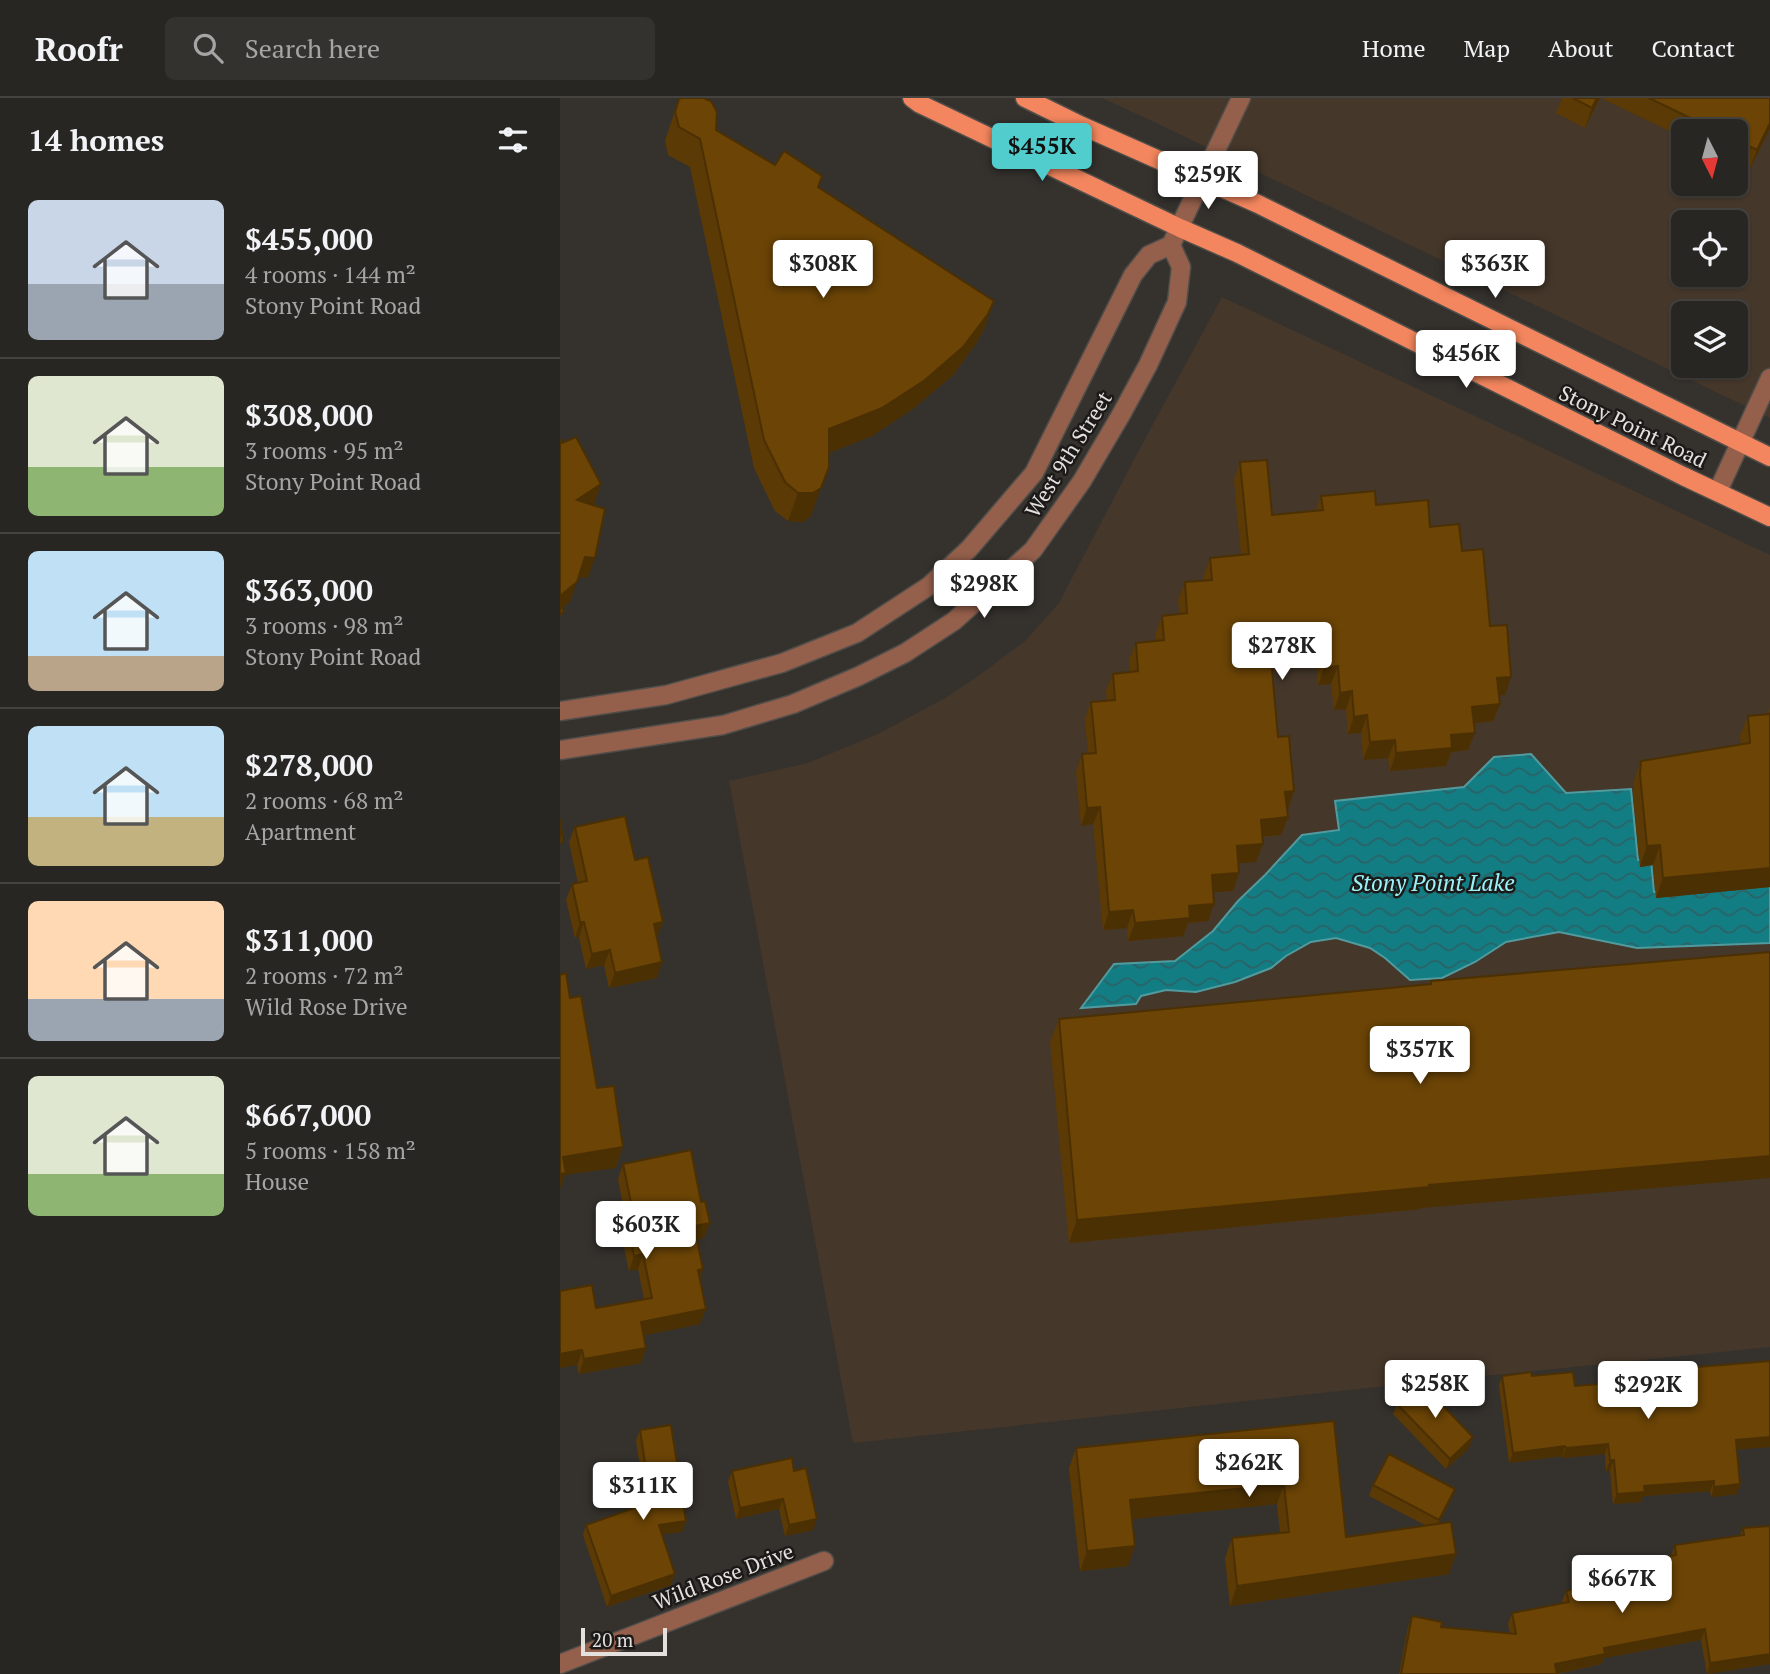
<!DOCTYPE html>
<meta charset="utf-8">
<style>
:root{--surface:#282622;--page:#34322f;--text:#f1f3f6;--muted:#a5a5a5;--line:#444340;--accent:#52cdcd}
body{margin:0;font-family:"PT Serif",serif;background:var(--page);color:var(--text);height:100vh;display:flex;flex-direction:column;font-size:26px;white-space:nowrap}
*{box-sizing:border-box;margin:0}
p{font-size:23px;color:var(--muted)}
.icon{flex:none;width:38px;height:38px;fill:none;stroke:currentColor;stroke-width:2;stroke-linecap:round;stroke-linejoin:round}
.map{position:relative;flex:1;overflow:hidden}
.sheet{display:flex;flex-direction:column;background:var(--surface);width:560px}
.sheet>*{flex:none}
.needle{width:46px;rotate:174deg}
.fabs{position:absolute;left:1111px;top:21px;display:grid;gap:14px}
.fabs a{display:grid;place-items:center;width:77px;height:77px;border-radius:10px;background:var(--surface);box-shadow:0 2px 5px #0004,0 0 0 2px var(--line);font-size:35px}
.scale{position:absolute;left:21px;bottom:18px;width:86px;box-sizing:border-box;padding-left:7px;border:4px solid #e3e0de;border-top:0;font-size:19px;line-height:24px;white-space:nowrap;color:#e3e0de;-webkit-text-stroke:5px #1b1a18;paint-order:stroke}
.price{position:absolute;translate:-50% -60px;padding:0 16px;border-radius:7px;background:#fff;color:#222;font-size:23px;line-height:46px;filter:drop-shadow(0 2px 4px #0008)}
.price::after{content:'';position:absolute;left:50%;top:42px;width:21px;height:16px;margin-left:-10px;background:inherit;clip-path:polygon(0 0,100% 0,50% 100%)}
.price.selected{background:var(--accent);color:#111}
ul{padding:0;list-style:none}
li{display:flex;align-items:center;gap:21px;height:175px;padding:0 28px}
li+li{border-top:2px solid var(--line)}
li span{display:grid;place-items:center;flex:none;width:196px;height:140px;border-radius:10px;color:#555}
li>.icon{margin-inline-start:auto}
span .icon{width:84px;height:84px;fill:#fffc;stroke-width:1}
li b{font-size:30px}
h2{display:flex;justify-content:space-between;align-items:center;height:84px;padding:0 28px;font-size:30px}
header{display:flex;align-items:center;gap:42px;box-sizing:border-box;height:98px;padding:0 35px;background:var(--surface);border-bottom:2px solid var(--line)}
header strong{font-size:33px}
nav{display:flex;gap:38px;margin-inline-start:auto;font-size:24px}
.search{width:490px;height:63px;background:var(--page);display:flex;align-items:center;gap:18px;box-sizing:border-box;padding:0 24px;border-radius:10px;color:var(--muted);font-size:26px}
main{display:flex;flex:1;min-height:0}
.map>svg:first-child{display:block}
.commercial{fill:#45372a;fill-rule:evenodd}
.water{fill:url(#water-waves);stroke:#519b9f;stroke-width:2}
.lines{fill:none;stroke-linecap:round;stroke-linejoin:round}
.minor-casing{stroke:#514e4a;stroke-width:21}
.major-casing{stroke:#514e4a;stroke-width:21}
.minor{stroke:#945f4b;stroke-width:18}
.major{stroke:#f3865e;stroke-width:18}
.wall{fill:#5c3a05}
.shaded-wall{fill:#4b3004}
.building{fill:#6b4406;stroke:#4b3004;stroke-width:2}
.labels{text-anchor:middle;dominant-baseline:central;stroke-width:5;stroke-linejoin:round;paint-order:stroke}
.street-label{font-size:21px;fill:#e3e0de;stroke:#1b1a18}
.water-label{font-size:23px;font-style:italic;fill:#9bf1f8;stroke:#1b1a18}
</style>
<header>
<strong>Roofr</strong>
<div class="search"><svg class="icon" aria-label="search" viewBox="0 0 24 24"><circle cx="10" cy="10" r="6"/><path d="M15 15l6 6"/></svg>Search here</div>
<nav><a>Home</a><a>Map</a><a>About</a><a>Contact</a></nav>
</header>
<main>
<section class="sheet">
<h2>14 homes<svg class="icon" aria-label="filters" viewBox="0 0 24 24"><path d="M4 7h16M4 17h16"/><circle cx="9" cy="7" r="2"/><circle cx="15" cy="17" r="2"/></svg></h2>
<ul>
<li><span style="background:linear-gradient(#c9d6e8 60%,#9aa5b1 0)"><svg class="icon" aria-label="home" viewBox="0 0 24 24"><path d="M3 11l9-7 9 7M6 9v11h12V9"/></svg></span><div><b>$455,000</b><p>4 rooms · 144 m²</p><p>Stony Point Road</p></div></li>
<li><span style="background:linear-gradient(#dfe7d0 65%,#8fb573 0)"><svg class="icon" aria-label="home" viewBox="0 0 24 24"><path d="M3 11l9-7 9 7M6 9v11h12V9"/></svg></span><div><b>$308,000</b><p>3 rooms · 95 m²</p><p>Stony Point Road</p></div></li>
<li><span style="background:linear-gradient(#bfe0f5 75%,#b9a48a 0)"><svg class="icon" aria-label="home" viewBox="0 0 24 24"><path d="M3 11l9-7 9 7M6 9v11h12V9"/></svg></span><div><b>$363,000</b><p>3 rooms · 98 m²</p><p>Stony Point Road</p></div></li>
<li><span style="background:linear-gradient(#bfe0f5 65%,#c2b280 0)"><svg class="icon" aria-label="home" viewBox="0 0 24 24"><path d="M3 11l9-7 9 7M6 9v11h12V9"/></svg></span><div><b>$278,000</b><p>2 rooms · 68 m²</p><p>Apartment</p></div></li>
<li><span style="background:linear-gradient(#ffd9b3 70%,#9aa5b1 0)"><svg class="icon" aria-label="home" viewBox="0 0 24 24"><path d="M3 11l9-7 9 7M6 9v11h12V9"/></svg></span><div><b>$311,000</b><p>2 rooms · 72 m²</p><p>Wild Rose Drive</p></div></li>
<li><span style="background:linear-gradient(#dfe7d0 70%,#8fb573 0)"><svg class="icon" aria-label="home" viewBox="0 0 24 24"><path d="M3 11l9-7 9 7M6 9v11h12V9"/></svg></span><div><b>$667,000</b><p>5 rooms · 158 m²</p><p>House</p></div></li>
</ul>
</section>
<div class="map">
<svg width="1210" height="1576" viewBox="0 0 1210 1576">
<defs>
<pattern id="water-waves" width="16" height="10" patternUnits="userSpaceOnUse" patternTransform="scale(1.75)"><rect width="16" height="10" fill="#137d84"/><path d="M0 5q4-4 8 0t8 0" fill="none" stroke="#296367"/></pattern>
</defs>
<rect width="100%" height="100%" fill="#35322e"/>
<g class="commercial">
<path d="M 542,0 L 1210,0 L 1210,320 L 590,22 ZM 1124,33 L 1176,33 L 1176,86 L 1124,86 ZM 1124,124 L 1176,124 L 1176,177 L 1124,177 ZM 1124,215 L 1176,215 L 1176,268 L 1124,268 Z"/>
<polygon points="662,199 1210,457 1210,1249 836,1287 293,1345 169,683 248,665 320,635 385,600 421,576 465,543 499,505 577,356"/>
</g>
<polygon class="water" points="971,656 1006,695 1071,691 1078,762 1091,762 1094,794 1210,784 1210,845 1077,850 999,834 946,844 915,864 882,880 850,882 825,860 810,850 776,840 751,844 726,858 711,870 675,884 636,894 606,892 581,898 576,906 521,910 554,866 615,863 653,833 678,803 705,777 742,737 779,732 775,703 904,689 934,659"/>
<g class="lines">
<defs>
<g id="minor">
<polyline points="1158,393 1210,280"/>
<polyline points="0,613 106,597 222,565 297,535 369,488 409,451 474,375 573,177 589,157 611,147 681,0"/>
<polyline points="0,652 163,627 233,606 299,578 345,555 394,523 473,452 522,383 562,315 588,267 617,204 621,169 611,147"/>
<polyline points="0,1566 264,1463"/>
</g>
<g id="major">
<polyline points="352,0 360,6 620,130 677,155 1123,378 1210,419"/>
<polyline points="465,0 520,27 698,106 1210,359"/>
</g>
</defs>
<use href="#minor" class="minor-casing"/>
<use href="#major" class="major-casing"/>
<use href="#minor" class="minor"/>
<use href="#major" class="major"/>
</g>
<g class="wall">
<polygon points="1002,0 1040,0 1025,30 996,15"/>
<polygon points="1041,0 1210,0 1210,31 1189,72 1176,66 1176,33 1124,33 1124,40"/>
<polygon points="119,1 156,32 215,67 258,89 434,203 424,231 417,244 393,277 354,310 312,338 269,355 251,418 243,424 228,423 215,413 194,370 130,69 108,57 105,43"/>
<polygon points="680,364 712,417 756,412 761,398 816,407 870,429 902,453 930,528 945,597 939,597 940,606 933,623 914,625 908,652 891,654 886,668 830,673 828,660 803,662 801,635 788,636 786,611 774,612 771,586 758,587 756,563 712,566 718,639 734,693 728,711 727,711 728,719 721,737 702,739 696,764 678,765 679,775 673,793 653,794 648,823 628,825 623,838 568,843 567,830 543,832 533,726 521,728 516,674 522,656 528,656 525,621 531,604 547,603 546,593 553,576 570,574 569,562 576,545 596,543 596,535 602,518 620,516 618,502 625,484 644,483 644,477 650,460 681,457 674,382"/>
<polygon points="1210,609 1210,789 1096,800 1093,767 1080,769 1073,697 1074,683 1081,663 1181,647 1180,638 1188,618 1208,616"/>
<polygon points="15,729 75,762 97,840 97,880 49,890 44,867 26,871 19,839 15,840 6,802 12,786 18,785 9,744"/>
<polygon points="871,883 861,1111 509,1145 490,944 499,921 870,886"/>
<polygon points="63,1066 144,1140 137,1142 143,1171 140,1180 140,1226 84,1237 86,1250 81,1265 19,1276 17,1267 36,1210 84,1201 78,1171 69,1173 61,1135 66,1121 58,1081"/>
<polygon points="1089,1273 1210,1349 1177,1351 1177,1396 1151,1399 1150,1393 1083,1398 1081,1404 1053,1406 1050,1372 1046,1373 1045,1356 1002,1360 1002,1358 949,1365 939,1288 942,1278 972,1278 1015,1288 1086,1283"/>
<polygon points="837,1306 909,1350 886,1371 833,1316"/>
<polygon points="774,1323 786,1439 865,1427 809,1398 813,1387 895,1391 891,1402 879,1425 889,1476 670,1508 665,1460 672,1440 720,1435 717,1406 572,1421 568,1468 520,1473 509,1370 516,1350"/>
<polygon points="80,1332 122,1434 102,1436 111,1487 47,1509 23,1437 26,1427 86,1406 76,1343"/>
<polygon points="172,1373 234,1373 253,1432 225,1438 219,1411 176,1421 168,1384"/>
<polygon points="1210,1428 1210,1566 1147,1576 1141,1542 1044,1560 1041,1566 997,1576 839,1576 848,1529 852,1518 881,1529 950,1535 948,1526 952,1515 1003,1505 1002,1503 1006,1493 1058,1482 1057,1478 1061,1467 1111,1458 1115,1447 1180,1437 1183,1430"/>
</g>
<g class="shaded-wall">
<polygon points="1037,0 1040,0 1025,30 1032,10"/>
<polygon points="1210,25 1210,31 1189,72 1197,52"/>
<polygon points="434,203 424,231 417,244 393,277 354,310 312,338 259,359 269,331"/>
<polygon points="41,386 34,407 10,422 17,402"/>
<polygon points="261,390 251,418 243,424 228,423 238,395"/>
<polygon points="25,459 35,460 28,480 17,479"/>
<polygon points="17,484 10,504 0,512 0,498"/>
<polygon points="762,545 756,563 704,566 710,549"/>
<polygon points="778,568 771,586 758,587 764,570"/>
<polygon points="951,579 945,597 931,598 937,580"/>
<polygon points="792,593 786,611 774,612 780,595"/>
<polygon points="940,606 933,623 906,626 912,609"/>
<polygon points="807,617 801,635 788,636 794,619"/>
<polygon points="915,635 908,652 891,654 886,668 830,673 836,655 891,637"/>
<polygon points="835,642 828,660 803,662 810,644"/>
<polygon points="734,693 728,711 719,712 725,694"/>
<polygon points="540,709 533,726 521,728 527,710"/>
<polygon points="728,719 721,737 694,739 701,722"/>
<polygon points="703,746 696,764 670,766 677,748"/>
<polygon points="1100,747 1093,767 1080,769 1087,748"/>
<polygon points="1210,770 1210,789 1096,800 1103,780"/>
<polygon points="679,775 673,793 645,795 652,777"/>
<polygon points="654,806 648,823 628,825 623,838 568,843 575,825 629,808"/>
<polygon points="573,812 567,830 543,832 549,814"/>
<polygon points="20,824 24,824 19,839 15,840"/>
<polygon points="103,824 97,840 94,826"/>
<polygon points="50,852 44,867 26,871 32,856"/>
<polygon points="102,864 97,880 49,890 55,875"/>
<polygon points="63,1049 56,1070 5,1077 0,1091 0,1068 3,1059"/>
<polygon points="1210,1058 1210,1080 862,1110 861,1111 509,1145 517,1122 869,1087"/>
<polygon points="150,1125 144,1140 129,1143 134,1128"/>
<polygon points="83,1156 78,1171 69,1173 74,1158"/>
<polygon points="143,1171 138,1186 138,1172"/>
<polygon points="146,1211 140,1226 76,1239 81,1224"/>
<polygon points="86,1250 81,1265 19,1276 24,1261"/>
<polygon points="22,1252 17,1267 0,1270 0,1256"/>
<polygon points="913,1339 909,1350 886,1371 890,1361"/>
<polygon points="1210,1339 1210,1349 1172,1352 1176,1342"/>
<polygon points="1048,1346 1045,1356 1002,1360 1006,1350"/>
<polygon points="1005,1348 1002,1358 949,1365 953,1355"/>
<polygon points="1050,1362 1054,1362 1050,1372 1046,1373"/>
<polygon points="1154,1383 1150,1393 1083,1398 1081,1404 1053,1406 1057,1396 1084,1388"/>
<polygon points="724,1386 717,1406 563,1422 570,1402"/>
<polygon points="1180,1386 1177,1396 1151,1399 1154,1389"/>
<polygon points="895,1391 891,1402 875,1432 879,1422"/>
<polygon points="223,1401 219,1411 176,1421 180,1410"/>
<polygon points="257,1421 253,1432 225,1438 229,1427"/>
<polygon points="126,1423 122,1434 95,1437 99,1427"/>
<polygon points="575,1448 568,1468 520,1473 527,1453"/>
<polygon points="896,1456 889,1476 670,1508 677,1488"/>
<polygon points="115,1476 111,1487 47,1509 51,1498"/>
<polygon points="1145,1531 1141,1542 1044,1560 1041,1566 994,1576 995,1566 1044,1550"/>
<polygon points="1210,1556 1210,1566 1147,1576 1150,1565"/>
</g>
<g class="building">
<polygon points="121,0 143,0 151,3 157,14 156,32 215,67 224,53 262,78 258,89 434,203 428,216 403,249 365,282 322,310 269,331 269,369 261,390 253,395 238,395 225,384 204,342 140,41 119,29 115,14 119,1"/>
<polygon points="1013,0 1037,0 1032,10"/>
<polygon points="1089,0 1210,0 1210,25 1197,52 1176,42 1176,33 1157,33"/>
<polygon points="16,339 41,386 17,402 45,411 35,460 25,459 17,484 0,498 0,341 2,345"/>
<polygon points="707,362 712,417 763,412 761,398 815,393 816,407 868,402 870,429 899,426 902,453 923,451 930,528 947,527 951,579 937,580 940,606 912,609 915,635 891,637 892,650 836,655 835,642 810,644 807,617 794,619 792,593 780,595 778,568 764,570 762,545 710,549 718,639 729,638 734,693 725,694 728,719 701,722 703,746 677,748 679,775 652,777 654,806 629,808 630,820 575,825 573,812 549,814 540,709 527,710 522,656 536,655 531,604 555,602 553,576 578,573 576,545 604,542 602,518 627,515 625,484 652,482 650,460 689,456 680,364"/>
<polygon points="0,508 4,513 0,517"/>
<polygon points="1210,616 1210,770 1103,780 1100,747 1087,748 1080,676 1081,663 1190,645 1188,618"/>
<polygon points="65,718 75,762 88,759 103,824 94,826 102,864 55,875 50,852 32,856 24,824 20,824 12,786 27,783 15,729"/>
<polygon points="0,721 3,744 0,745"/>
<polygon points="1210,854 1210,1058 869,1087 869,1089 517,1122 499,921 871,886 871,883"/>
<polygon points="6,875 10,900 21,898 37,990 54,988 63,1049 3,1059 6,1075 0,1076 0,877"/>
<polygon points="131,1052 141,1104 145,1103 150,1125 134,1128 143,1171 138,1172 146,1211 81,1224 86,1250 24,1261 22,1252 0,1256 0,1193 32,1187 36,1210 92,1200 83,1156 74,1158 67,1120 74,1119 63,1066"/>
<polygon points="1210,1263 1210,1339 1176,1342 1180,1386 1154,1389 1154,1383 1084,1388 1085,1394 1057,1396 1054,1362 1050,1362 1048,1346 1006,1350 1005,1348 953,1355 942,1278 971,1274 972,1278 1013,1274 1015,1288 1090,1282 1089,1273"/>
<polygon points="860,1284 913,1339 890,1361 837,1306"/>
<polygon points="774,1323 786,1439 891,1424 896,1456 677,1488 672,1440 729,1434 724,1386 570,1402 575,1448 527,1453 516,1350"/>
<polygon points="111,1327 126,1423 99,1427 115,1476 51,1498 26,1427 91,1404 80,1332"/>
<polygon points="829,1356 895,1391 879,1422 813,1387"/>
<polygon points="232,1360 234,1373 246,1370 257,1421 229,1427 223,1401 180,1410 172,1373"/>
<polygon points="1210,1428 1210,1556 1150,1565 1145,1531 1044,1550 1045,1556 995,1566 997,1576 841,1576 852,1518 882,1524 881,1529 956,1536 952,1515 1009,1504 1006,1493 1063,1481 1061,1467 1116,1457 1115,1447 1184,1437 1183,1430"/>
</g>
<g class="labels">
<g class="street-label">
<text transform="translate(1073 328) rotate(26)">Stony Point Road</text>
<text transform="translate(508 356) rotate(-58)">West 9th Street</text>
<text transform="translate(163 1478) rotate(-21)">Wild Rose Drive</text>
</g>
<g class="water-label">
<text x="873" y="784">Stony Point Lake</text>
</g>
</g>
</svg>
<div class="fabs">
<a><svg class="needle" viewBox="-14 -14 28 28"><path d="M0-13l5 13h-10z" fill="#e53935"/><path d="M0 13l5-13h-10z" fill="#a5a5a5"/></svg></a>
<a><svg class="icon" aria-label="locate" viewBox="0 0 24 24"><circle cx="12" cy="12" r="6"/><path d="M12 2v4M12 18v4M2 12h4M18 12h4"/></svg></a>
<a><svg class="icon" aria-label="layers" viewBox="0 0 24 24"><path d="M12 4l9 5-9 5-9-5zM3 14l9 5 9-5"/></svg></a>
</div>
<div class="scale">20 m</div>
<b class="price selected" style="left:482px;top:85px">$455K</b>
<b class="price" style="left:648px;top:113px">$259K</b>
<b class="price" style="left:263px;top:202px">$308K</b>
<b class="price" style="left:935px;top:202px">$363K</b>
<b class="price" style="left:906px;top:292px">$456K</b>
<b class="price" style="left:424px;top:522px">$298K</b>
<b class="price" style="left:722px;top:584px">$278K</b>
<b class="price" style="left:860px;top:988px">$357K</b>
<b class="price" style="left:86px;top:1163px">$603K</b>
<b class="price" style="left:875px;top:1322px">$258K</b>
<b class="price" style="left:1088px;top:1323px">$292K</b>
<b class="price" style="left:689px;top:1401px">$262K</b>
<b class="price" style="left:83px;top:1424px">$311K</b>
<b class="price" style="left:1062px;top:1517px">$667K</b>
</div>
</main>
